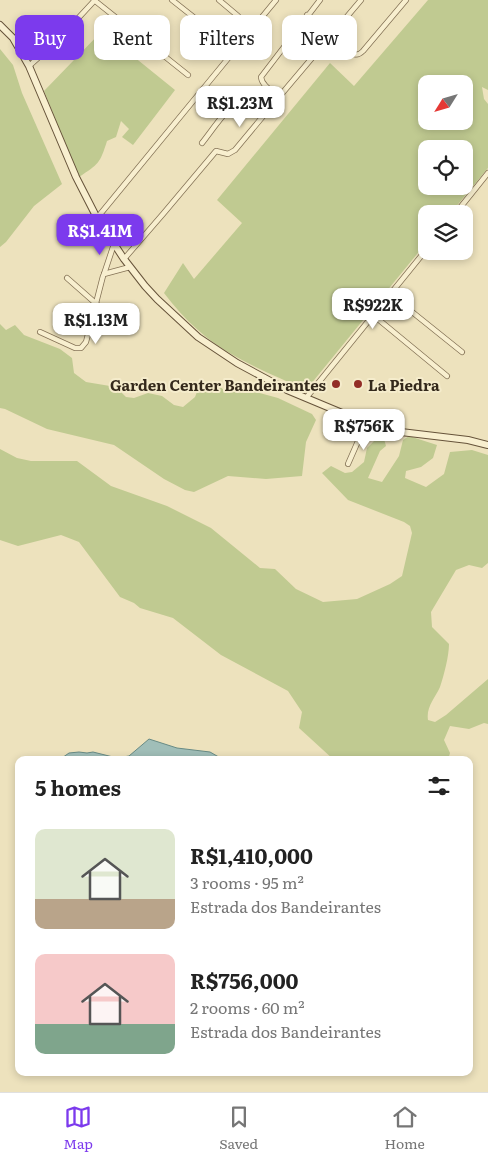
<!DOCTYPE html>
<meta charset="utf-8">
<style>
:root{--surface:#fff;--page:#f6f6f6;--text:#222;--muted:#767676;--line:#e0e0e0;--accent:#7c3aed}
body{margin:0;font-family:Literata,serif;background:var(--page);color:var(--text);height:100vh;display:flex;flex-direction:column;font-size:19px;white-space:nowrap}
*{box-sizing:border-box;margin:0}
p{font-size:16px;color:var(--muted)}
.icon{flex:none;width:28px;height:28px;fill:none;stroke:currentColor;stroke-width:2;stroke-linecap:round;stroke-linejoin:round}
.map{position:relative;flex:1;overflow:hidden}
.details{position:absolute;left:15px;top:756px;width:458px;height:320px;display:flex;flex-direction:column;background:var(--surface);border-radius:10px;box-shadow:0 2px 8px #0003}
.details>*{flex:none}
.banner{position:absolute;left:15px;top:15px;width:459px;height:45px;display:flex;gap:10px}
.needle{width:32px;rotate:233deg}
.controls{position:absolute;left:418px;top:75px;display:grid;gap:10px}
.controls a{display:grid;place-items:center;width:55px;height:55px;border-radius:10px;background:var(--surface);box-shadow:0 2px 8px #0003;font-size:25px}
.price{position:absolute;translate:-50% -42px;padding:0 11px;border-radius:10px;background:#fff;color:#222;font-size:16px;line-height:32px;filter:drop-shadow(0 1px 2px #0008)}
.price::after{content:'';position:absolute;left:50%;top:30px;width:15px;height:11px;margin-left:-8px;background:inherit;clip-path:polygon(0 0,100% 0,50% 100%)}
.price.selected{background:var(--accent);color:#fff}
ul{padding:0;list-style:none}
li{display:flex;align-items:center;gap:15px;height:125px;padding:0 20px}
li span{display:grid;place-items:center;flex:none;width:140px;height:100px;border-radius:10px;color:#555}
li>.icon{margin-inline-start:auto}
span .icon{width:60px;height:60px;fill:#fffc;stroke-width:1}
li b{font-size:21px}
h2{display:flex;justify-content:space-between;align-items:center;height:60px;padding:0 20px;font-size:21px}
.chip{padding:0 18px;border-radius:10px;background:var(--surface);box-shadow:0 2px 8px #0003;font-size:18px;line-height:45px}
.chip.selected{background:var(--accent);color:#fff}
.tabs{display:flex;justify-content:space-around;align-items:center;height:70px;border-top:1px solid var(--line);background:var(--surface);font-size:14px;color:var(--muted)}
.tabs a{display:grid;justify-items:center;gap:2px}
.tabs .selected{color:var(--accent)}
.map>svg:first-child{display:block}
.green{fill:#c0ca91;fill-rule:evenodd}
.water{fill:#a0beb8;stroke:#688b85}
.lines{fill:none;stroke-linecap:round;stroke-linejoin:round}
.minor-casing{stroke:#847256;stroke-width:6}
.secondary-casing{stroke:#66533a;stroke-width:8}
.minor{stroke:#f8efcf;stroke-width:4.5}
.secondary{stroke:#f8efcf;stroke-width:6}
.poi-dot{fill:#932e27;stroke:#f5eccc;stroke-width:2}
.labels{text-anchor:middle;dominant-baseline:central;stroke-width:4;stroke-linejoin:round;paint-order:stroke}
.poi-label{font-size:15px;font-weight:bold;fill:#34291b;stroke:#f5eccc;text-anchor:end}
</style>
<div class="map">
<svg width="488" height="1092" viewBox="0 0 488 1092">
<rect width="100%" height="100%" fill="#ede2bd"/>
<g class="green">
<path d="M 428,0 L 488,0 L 488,90 L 482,87 L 484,99 L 488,104 L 488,168 L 450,214 L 426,214 L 426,243 L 306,390 C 269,373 229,358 198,330 C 185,319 174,306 164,293 L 183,263 L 194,279 L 242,223 L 217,200 L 330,63 L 354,86 ZM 426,84 L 464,84 L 464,121 L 426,121 ZM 426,149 L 464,149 L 464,186 L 426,186 Z"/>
<path d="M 102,31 L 175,90 L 133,145 L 122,137 L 129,129 L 121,121 L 116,137 L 107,141 C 100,163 99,164 79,177 L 44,91 Z"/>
<polygon points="0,49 13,65 22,93 62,184 34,206 6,242 0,247"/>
<path d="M 0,324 L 6,330 L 15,325 L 24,335 L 60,349 L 72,358 L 74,373 L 86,382 L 116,387 L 126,397 L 134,398 L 148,393 L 162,396 L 174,405 L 183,407 L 195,397 L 200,384 C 213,378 216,383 226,392 L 256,392 L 278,398 L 312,414 L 316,420 L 306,442 L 302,476 L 266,479 L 228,476 L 194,492 L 185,490 L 164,479 L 114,445 L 47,429 L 5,409 L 0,408 Z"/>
<path d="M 409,436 L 437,445 L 433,458 L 421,467 L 406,471 L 405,478 L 426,487 L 444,474 L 450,452 L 472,450 L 488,455 L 488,563 L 482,568 L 469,565 L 456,570 L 431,612 L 432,627 L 449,644 C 449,656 444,675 440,687 C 435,698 426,707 428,720 L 435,722 L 446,715 L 488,679 L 488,724 L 484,723 L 469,729 L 450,726 L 444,740 L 450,753 L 448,760 L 334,760 L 299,728 L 302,712 L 288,691 L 221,655 L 173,618 L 140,608 L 134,603 L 120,597 L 79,542 L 61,535 L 18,546 L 0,540 L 0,449 L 17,458 L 31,461 L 77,461 L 111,486 L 167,506 L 211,528 L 260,568 L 275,569 L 296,589 L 323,602 L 357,599 L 390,584 L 402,576 L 412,533 L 410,526 L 404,522 L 348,500 L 322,473 L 331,466 L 345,473 L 352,472 L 364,462 L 367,448 L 377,438 L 384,439 L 386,446 L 380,451 L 368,478 L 382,482 L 399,456 L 403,440 Z"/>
</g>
<polygon class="water" points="149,739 177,748 210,752 224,760 59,760 69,753 79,752 87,753 93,752 117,758 129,756"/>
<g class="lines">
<defs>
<g id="minor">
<polyline points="94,0 188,75"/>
<polyline points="172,0 220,38"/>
<polyline points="219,0 238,16"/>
<path d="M 307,15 L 348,51 C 354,56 358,56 363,51 L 406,0"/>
<polyline points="29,66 58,40 95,0"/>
<path d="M 279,97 C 272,91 262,86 261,77 L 320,0"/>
<path d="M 202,143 C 211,132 230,103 242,98 L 257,104 L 271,106"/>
<polyline points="455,214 488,173"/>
<polyline points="97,218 276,0"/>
<polyline points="124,259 163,214 216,151 228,154 235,150 279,97 361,0"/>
<polyline points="104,274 114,244"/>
<polyline points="104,274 130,267"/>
<polyline points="67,278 126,330"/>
<polyline points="391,295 462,352"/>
<polyline points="373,315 447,376"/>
<polyline points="40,332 75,348 81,348 86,342 103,276"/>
<polyline points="306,398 426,250"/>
<polyline points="348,464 366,423"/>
</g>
<polyline id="secondary" points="0,25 13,38 29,66 76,177 97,218 124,259 145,286 157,299 198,337 237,363 287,390 366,423 401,432 468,440 488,445"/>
</defs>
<use href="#minor" class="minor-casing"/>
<use href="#secondary" class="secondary-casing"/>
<use href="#minor" class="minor"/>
<use href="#secondary" class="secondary"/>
</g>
<g class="poi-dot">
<circle cx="336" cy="384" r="5"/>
<circle cx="358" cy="384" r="5"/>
</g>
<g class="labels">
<g class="poi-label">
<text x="326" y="384">Garden Center Bandeirantes</text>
<text x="368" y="384" text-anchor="start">La Piedra</text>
</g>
</g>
</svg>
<div class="controls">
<a><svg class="needle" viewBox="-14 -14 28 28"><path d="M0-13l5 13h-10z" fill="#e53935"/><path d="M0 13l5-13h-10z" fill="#767676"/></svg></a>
<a><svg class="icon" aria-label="locate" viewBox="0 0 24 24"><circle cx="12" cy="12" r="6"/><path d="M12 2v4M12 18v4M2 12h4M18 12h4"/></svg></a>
<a><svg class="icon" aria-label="layers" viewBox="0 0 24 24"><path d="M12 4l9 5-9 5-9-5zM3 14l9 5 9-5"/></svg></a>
</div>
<b class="price" style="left:240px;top:128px">R$1.23M</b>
<b class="price selected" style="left:100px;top:256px">R$1.41M</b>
<b class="price" style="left:373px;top:330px">R$922K</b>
<b class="price" style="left:96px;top:345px">R$1.13M</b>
<b class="price" style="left:364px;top:451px">R$756K</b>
<div class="banner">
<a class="chip selected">Buy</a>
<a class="chip">Rent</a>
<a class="chip">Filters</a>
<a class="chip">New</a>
</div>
<section class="details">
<h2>5 homes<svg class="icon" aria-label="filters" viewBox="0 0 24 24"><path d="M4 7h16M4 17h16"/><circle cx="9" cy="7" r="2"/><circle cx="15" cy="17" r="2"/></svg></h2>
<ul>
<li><span style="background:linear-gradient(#dfe7d0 70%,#b9a48a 0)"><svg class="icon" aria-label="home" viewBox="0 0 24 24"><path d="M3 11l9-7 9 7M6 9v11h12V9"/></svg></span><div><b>R$1,410,000</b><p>3 rooms · 95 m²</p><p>Estrada dos Bandeirantes</p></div></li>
<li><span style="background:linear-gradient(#f6c9c9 70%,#7fa58c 0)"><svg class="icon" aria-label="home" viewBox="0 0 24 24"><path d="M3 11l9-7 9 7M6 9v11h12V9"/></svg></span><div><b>R$756,000</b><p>2 rooms · 60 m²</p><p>Estrada dos Bandeirantes</p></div></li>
</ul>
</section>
</div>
<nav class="tabs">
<a class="selected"><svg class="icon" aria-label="map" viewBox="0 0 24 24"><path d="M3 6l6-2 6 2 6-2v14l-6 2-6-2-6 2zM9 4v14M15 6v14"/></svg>Map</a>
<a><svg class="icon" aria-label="saved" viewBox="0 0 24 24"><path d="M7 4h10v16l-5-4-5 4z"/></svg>Saved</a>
<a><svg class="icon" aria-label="home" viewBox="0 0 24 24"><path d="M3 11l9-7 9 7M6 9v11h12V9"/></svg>Home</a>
</nav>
